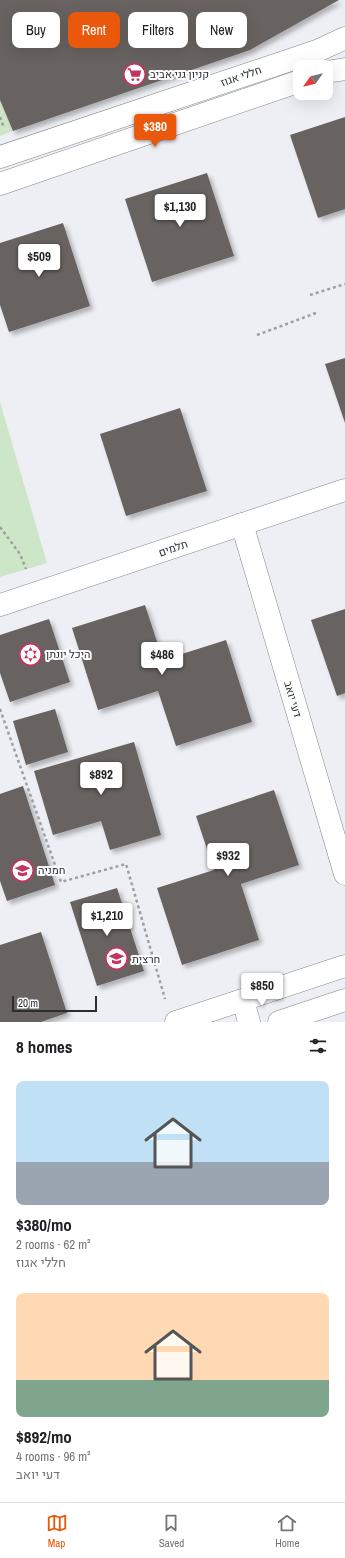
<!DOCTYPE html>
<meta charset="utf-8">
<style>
:root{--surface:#fff;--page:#f2f2f2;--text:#202124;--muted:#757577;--line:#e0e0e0;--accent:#ea580c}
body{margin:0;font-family:"Archivo Narrow",Heebo,sans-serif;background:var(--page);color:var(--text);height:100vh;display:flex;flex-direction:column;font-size:15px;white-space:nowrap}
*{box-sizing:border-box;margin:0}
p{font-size:13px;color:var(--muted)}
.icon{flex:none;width:22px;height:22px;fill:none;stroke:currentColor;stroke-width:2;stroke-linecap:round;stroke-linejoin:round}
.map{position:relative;height:1022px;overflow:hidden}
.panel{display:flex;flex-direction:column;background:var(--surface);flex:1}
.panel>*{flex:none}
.hud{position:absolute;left:12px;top:12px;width:321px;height:36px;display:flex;gap:8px}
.needle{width:26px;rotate:236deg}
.controls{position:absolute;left:293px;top:60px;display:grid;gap:8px}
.controls a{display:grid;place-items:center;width:40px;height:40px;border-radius:8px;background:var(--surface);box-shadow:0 4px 16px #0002;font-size:20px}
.scale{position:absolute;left:12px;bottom:10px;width:85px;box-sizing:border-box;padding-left:4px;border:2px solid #2c2d2f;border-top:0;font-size:11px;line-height:14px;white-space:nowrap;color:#2c2d2f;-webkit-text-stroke:3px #fcfdff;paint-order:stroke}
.price{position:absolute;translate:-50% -34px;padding:0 9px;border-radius:4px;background:#fff;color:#222;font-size:13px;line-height:26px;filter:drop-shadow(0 1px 2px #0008)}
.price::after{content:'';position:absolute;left:50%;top:24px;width:12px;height:9px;margin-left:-6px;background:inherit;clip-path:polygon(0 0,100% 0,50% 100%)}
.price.current{background:var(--accent);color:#fff}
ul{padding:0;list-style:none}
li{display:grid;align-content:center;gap:8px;height:212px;padding:0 16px}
li span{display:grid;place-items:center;height:124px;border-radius:8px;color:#555}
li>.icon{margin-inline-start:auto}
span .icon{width:72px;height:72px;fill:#fffc;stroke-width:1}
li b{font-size:17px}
h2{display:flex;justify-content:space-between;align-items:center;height:48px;padding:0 16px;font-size:17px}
.tag{padding:0 14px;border-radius:8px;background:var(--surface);box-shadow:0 4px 16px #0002;font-size:14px;line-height:36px}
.tag.current{background:var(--accent);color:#fff}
.tab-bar{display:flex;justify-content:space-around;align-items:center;height:56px;border-top:1px solid var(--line);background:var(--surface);font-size:11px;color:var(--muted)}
.tab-bar a{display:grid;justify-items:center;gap:2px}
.tab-bar .current{color:var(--accent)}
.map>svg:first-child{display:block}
.green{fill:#cee6c8}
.building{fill:#676360;filter:url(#shadow)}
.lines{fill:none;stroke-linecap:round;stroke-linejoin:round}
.minor-casing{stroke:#83868a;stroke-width:23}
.path{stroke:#9d9fa2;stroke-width:2.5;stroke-dasharray:3 3;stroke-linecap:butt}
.minor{stroke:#fff;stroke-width:22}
.labels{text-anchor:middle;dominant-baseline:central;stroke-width:4;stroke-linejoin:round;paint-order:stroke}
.poi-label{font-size:11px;fill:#2c2d2f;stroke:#fcfdff;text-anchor:start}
.street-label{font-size:11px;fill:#2c2d2f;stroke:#fcfdff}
</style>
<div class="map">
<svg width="345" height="1022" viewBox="0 0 345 1022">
<defs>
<filter id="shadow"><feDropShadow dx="3.5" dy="3.5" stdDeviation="2" flood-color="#0004"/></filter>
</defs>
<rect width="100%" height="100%" fill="#edeff4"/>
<g class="green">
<polygon points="0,98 13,131 0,136"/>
<polygon points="0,402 47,563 0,577"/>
</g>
<g class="building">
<polygon points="0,0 339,0 250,50 13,131 0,100"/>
<polygon points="345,117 345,209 318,218 290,135"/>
<polygon points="207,173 234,256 152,282 125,199"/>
<polygon points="63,223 90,306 9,332 0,305 0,243"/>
<polygon points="345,358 345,423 325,364"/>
<polygon points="180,408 207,491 126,516 100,434"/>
<polygon points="145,605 163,660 226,640 252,722 176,746 158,691 98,710 72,628"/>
<polygon points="345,609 345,693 337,696 311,620"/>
<polygon points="49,619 70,682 10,702 0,673 0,635"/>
<polygon points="55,709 68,752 26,765 13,721"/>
<polygon points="134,742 161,835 110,850 101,821 53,835 34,771"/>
<polygon points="23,786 55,885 7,901 0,881 0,794"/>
<polygon points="274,790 299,865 241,884 259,940 182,965 157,888 214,870 196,816"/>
<polygon points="117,888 144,971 97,986 70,902"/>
<polygon points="41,932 67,1013 41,1022 0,1022 0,945"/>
</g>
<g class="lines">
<defs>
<g id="minor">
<polyline points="326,72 345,69"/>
<polyline points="0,157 317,51 345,38"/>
<polyline points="0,184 300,81"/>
<polyline points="242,524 345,874"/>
<polyline points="0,605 345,490"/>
<polyline points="243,1000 249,1022"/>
<polyline points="176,1022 345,966"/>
<polyline points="279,1022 345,1000"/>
</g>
</defs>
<use href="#minor" class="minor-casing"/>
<g class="path">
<polyline points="0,117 4,128"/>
<polyline points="310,295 345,284"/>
<polyline points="257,335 316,313"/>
<polyline points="0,527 20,554 26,569"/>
<polyline points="0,709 61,882 126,864 165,999"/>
</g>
<use href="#minor" class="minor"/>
</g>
<defs>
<symbol id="supermarket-ring" viewBox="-11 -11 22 22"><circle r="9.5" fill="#fcfdff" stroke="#c3355f" stroke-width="1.5"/><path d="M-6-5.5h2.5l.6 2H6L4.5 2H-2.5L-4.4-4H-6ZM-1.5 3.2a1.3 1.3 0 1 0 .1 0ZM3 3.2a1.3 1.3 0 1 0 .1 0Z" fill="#c3355f"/></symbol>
<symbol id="synagogue-ring" viewBox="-11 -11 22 22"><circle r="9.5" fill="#fcfdff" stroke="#c3355f" stroke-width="1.5"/><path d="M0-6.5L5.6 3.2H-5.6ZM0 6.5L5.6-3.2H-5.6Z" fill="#c3355f"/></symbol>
<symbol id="school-ring" viewBox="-11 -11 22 22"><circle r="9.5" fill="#fcfdff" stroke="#c3355f" stroke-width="1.5"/><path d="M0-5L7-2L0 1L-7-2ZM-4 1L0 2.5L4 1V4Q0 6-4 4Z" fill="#c3355f"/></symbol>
</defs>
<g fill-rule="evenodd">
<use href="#supermarket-ring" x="122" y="62" width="25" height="25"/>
<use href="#synagogue-ring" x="18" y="642" width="25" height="25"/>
<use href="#school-ring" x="10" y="858" width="25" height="25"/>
<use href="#school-ring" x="104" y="946" width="25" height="25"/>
</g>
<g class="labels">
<g class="poi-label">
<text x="150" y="74">קניון גני אביב</text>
<text x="46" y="654">היכל יונתן</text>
<text x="38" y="870">חמניה</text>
<text x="132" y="959">חרצית</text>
</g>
<g class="street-label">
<text transform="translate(241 76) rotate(-19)">חללי אגוז</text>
<text transform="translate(173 548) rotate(-19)">תלמים</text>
<text transform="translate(293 699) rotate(74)">דעי יואב</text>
</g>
</g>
</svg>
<div class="controls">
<a><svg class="needle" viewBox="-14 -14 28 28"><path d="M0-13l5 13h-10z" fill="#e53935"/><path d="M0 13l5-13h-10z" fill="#757577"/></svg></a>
</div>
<div class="scale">20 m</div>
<b class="price current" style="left:155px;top:148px">$380</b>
<b class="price" style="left:180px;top:228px">$1,130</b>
<b class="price" style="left:39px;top:278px">$509</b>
<b class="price" style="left:162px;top:676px">$486</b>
<b class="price" style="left:101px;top:796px">$892</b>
<b class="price" style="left:228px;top:877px">$932</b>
<b class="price" style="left:107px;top:937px">$1,210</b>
<b class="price" style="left:262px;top:1007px">$850</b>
<div class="hud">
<a class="tag">Buy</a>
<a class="tag current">Rent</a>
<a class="tag">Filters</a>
<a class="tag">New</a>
</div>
</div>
<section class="panel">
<h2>8 homes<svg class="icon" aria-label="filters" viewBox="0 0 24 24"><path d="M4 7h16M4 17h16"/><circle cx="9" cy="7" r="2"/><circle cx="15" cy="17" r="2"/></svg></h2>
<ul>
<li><span style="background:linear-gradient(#bfe0f5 65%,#9aa5b1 0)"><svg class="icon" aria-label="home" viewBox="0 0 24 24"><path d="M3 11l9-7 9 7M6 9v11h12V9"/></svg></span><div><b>$380/mo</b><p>2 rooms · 62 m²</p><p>חללי אגוז</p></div></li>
<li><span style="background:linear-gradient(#ffd9b3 70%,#7fa58c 0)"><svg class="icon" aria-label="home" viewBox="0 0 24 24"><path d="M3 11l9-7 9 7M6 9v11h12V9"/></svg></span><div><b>$892/mo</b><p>4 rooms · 96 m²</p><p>דעי יואב</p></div></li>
</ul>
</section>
<nav class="tab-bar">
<a class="current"><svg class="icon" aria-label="map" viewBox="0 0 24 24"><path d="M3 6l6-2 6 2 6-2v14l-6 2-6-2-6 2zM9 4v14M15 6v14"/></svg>Map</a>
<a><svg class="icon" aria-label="saved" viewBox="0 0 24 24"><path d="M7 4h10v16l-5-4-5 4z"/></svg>Saved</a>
<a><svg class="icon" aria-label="home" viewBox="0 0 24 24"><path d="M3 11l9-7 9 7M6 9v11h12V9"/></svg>Home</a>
</nav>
